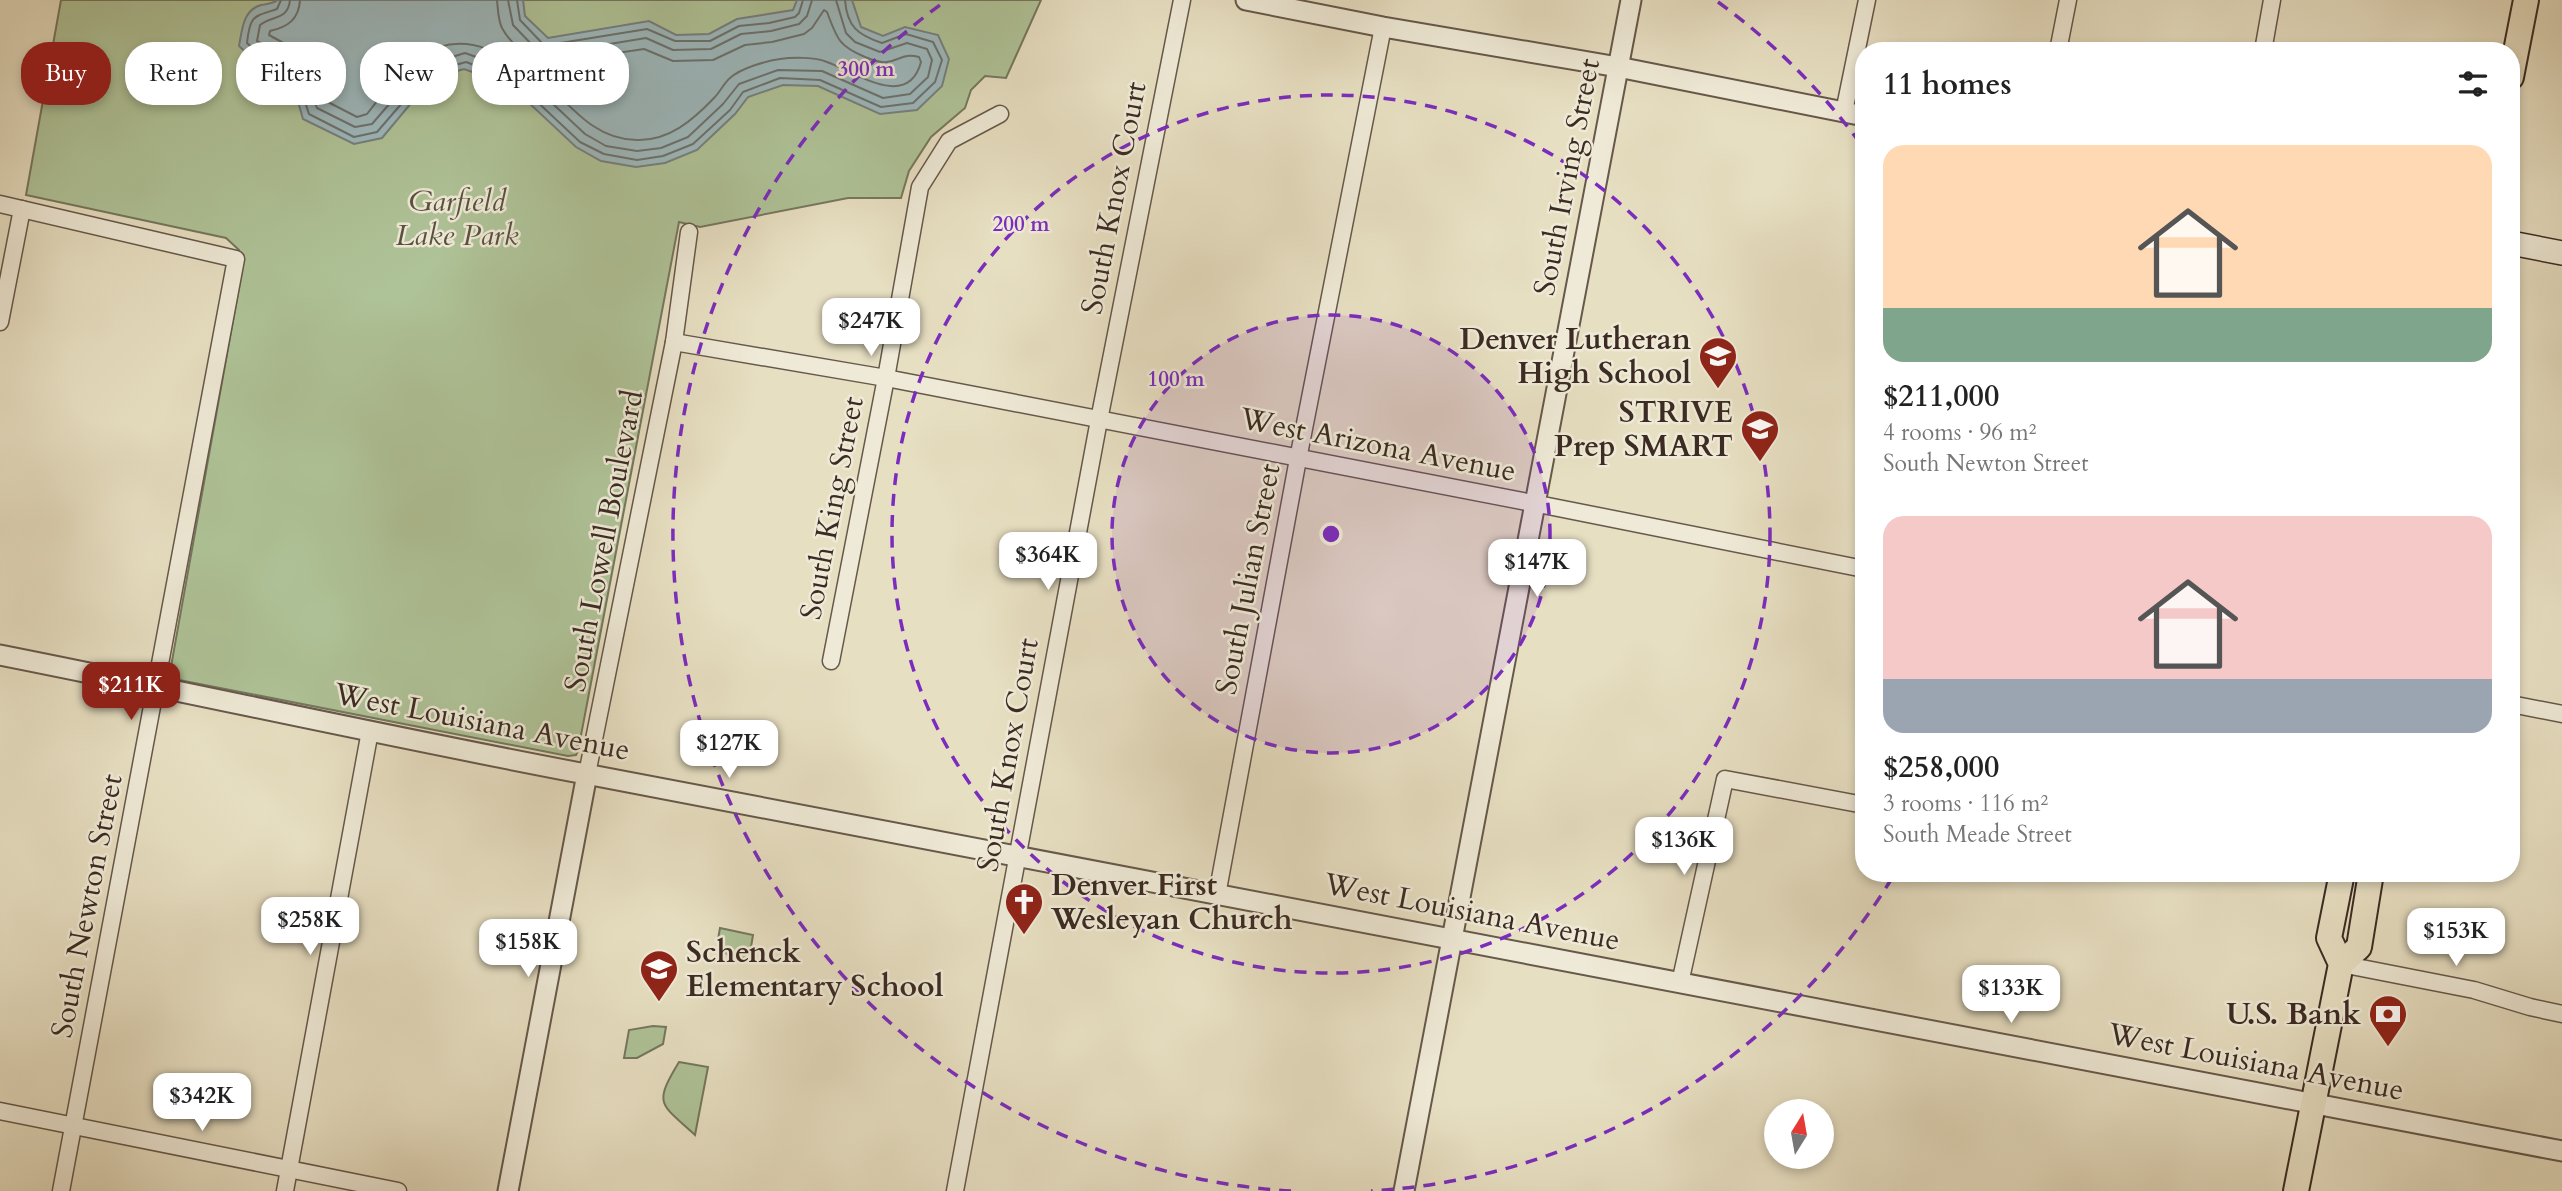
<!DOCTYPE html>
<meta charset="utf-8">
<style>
:root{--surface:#fff;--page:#f2f2f2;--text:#222;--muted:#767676;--accent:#8f2418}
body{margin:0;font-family:Cardo,serif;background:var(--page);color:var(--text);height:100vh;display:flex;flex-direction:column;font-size:26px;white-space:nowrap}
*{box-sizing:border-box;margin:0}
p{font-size:23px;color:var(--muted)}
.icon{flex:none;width:38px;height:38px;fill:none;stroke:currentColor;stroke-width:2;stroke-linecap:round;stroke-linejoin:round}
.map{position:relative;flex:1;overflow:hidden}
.drawer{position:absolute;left:1855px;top:42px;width:665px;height:840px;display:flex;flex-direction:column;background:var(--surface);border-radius:28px;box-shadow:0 4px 10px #0003}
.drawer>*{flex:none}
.banner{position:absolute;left:21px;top:42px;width:665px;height:63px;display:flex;gap:14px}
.needle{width:46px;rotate:11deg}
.controls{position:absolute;left:1764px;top:1099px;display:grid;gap:14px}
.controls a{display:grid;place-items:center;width:70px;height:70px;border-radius:50%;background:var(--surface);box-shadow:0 4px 10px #0003;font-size:35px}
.price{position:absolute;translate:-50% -60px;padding:0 16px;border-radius:14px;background:#fff;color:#222;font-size:23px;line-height:46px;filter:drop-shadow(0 2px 4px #0008)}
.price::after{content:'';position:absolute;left:50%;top:42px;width:21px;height:16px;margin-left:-10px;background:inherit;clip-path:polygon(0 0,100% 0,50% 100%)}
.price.current{background:var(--accent);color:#fff}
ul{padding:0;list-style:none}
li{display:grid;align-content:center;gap:14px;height:371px;padding:0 28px}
li span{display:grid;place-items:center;height:217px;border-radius:21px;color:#555}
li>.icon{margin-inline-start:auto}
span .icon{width:126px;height:126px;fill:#fffc;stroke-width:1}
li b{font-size:30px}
h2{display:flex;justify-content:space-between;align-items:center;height:84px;padding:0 28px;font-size:30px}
.pill{padding:0 24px;border-radius:28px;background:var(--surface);box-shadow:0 4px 10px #0003;font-size:24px;line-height:63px}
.pill.current{background:var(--accent);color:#fff}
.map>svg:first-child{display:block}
.green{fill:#afc398;stroke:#75775e;stroke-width:2}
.water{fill:#9db9be;stroke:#768080;stroke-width:2}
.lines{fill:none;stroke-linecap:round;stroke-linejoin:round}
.shore{stroke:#6c7270;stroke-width:2}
.minor-casing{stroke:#66584b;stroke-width:19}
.tertiary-casing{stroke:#66584b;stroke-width:23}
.secondary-casing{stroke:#3b2b23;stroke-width:26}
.primary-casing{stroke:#3b2b23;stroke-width:28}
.minor{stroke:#efead7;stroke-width:16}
.tertiary{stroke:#efead7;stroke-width:19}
.secondary{stroke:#efead7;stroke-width:23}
.primary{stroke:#e7dfc2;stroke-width:24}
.ring{fill:none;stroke:#7b2cbf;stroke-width:3.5;stroke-dasharray:12 9}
.labels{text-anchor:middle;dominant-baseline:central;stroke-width:5;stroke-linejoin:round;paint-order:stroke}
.street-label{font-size:30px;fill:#3b2b23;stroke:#efead7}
.park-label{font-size:30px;font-style:italic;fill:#585140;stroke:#efead7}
.poi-label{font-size:30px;font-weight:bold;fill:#3b2b23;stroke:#efead7;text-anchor:end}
.centre{fill:#7b2cbf;stroke:#efead7;stroke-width:3.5}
.ring-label{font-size:21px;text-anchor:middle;font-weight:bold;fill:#7b2cbf;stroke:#efead7;stroke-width:5;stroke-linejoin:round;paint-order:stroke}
</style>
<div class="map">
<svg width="2562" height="1191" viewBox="0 0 2562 1191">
<rect width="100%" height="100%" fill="#e7dfc2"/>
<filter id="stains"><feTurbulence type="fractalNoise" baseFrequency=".00286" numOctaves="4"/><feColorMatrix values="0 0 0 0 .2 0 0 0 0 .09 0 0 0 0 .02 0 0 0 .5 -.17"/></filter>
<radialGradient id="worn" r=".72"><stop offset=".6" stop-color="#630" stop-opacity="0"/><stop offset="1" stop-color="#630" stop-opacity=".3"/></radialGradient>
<g class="green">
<polygon points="61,0 1041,0 1006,78 985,76 971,90 965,108 931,137 909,171 901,198 848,198 700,227 679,222 578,751 576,755 568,756 174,679 170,672 243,265 239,250 226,238 26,195"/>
<polygon points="720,928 753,935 749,959 728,956 718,939"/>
<polygon points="653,1026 666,1027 663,1044 637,1058 624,1058 629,1030"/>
<path d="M 679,1062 L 708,1067 L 695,1135 C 660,1103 653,1105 679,1062 Z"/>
</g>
<path class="water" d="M 278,0 L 523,0 L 525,16 L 548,38 L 649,21 L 676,35 L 709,34 L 737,19 L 793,10 L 797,0 L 852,0 L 861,27 L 883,36 L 905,27 L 938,35 L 949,59 L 942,86 L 917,110 L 880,114 L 818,86 L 783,85 L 748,97 L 735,114 L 697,150 L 665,163 L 636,167 L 601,161 L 576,147 L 510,85 L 464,69 L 432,78 L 382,138 L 354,144 L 303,119 L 295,91 L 272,66 L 252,58 L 239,46 C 242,30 243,10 261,5 C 268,4 272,4 278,0 Z"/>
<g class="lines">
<g class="shore">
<path d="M 281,0 L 277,9 C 253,17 250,15 247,43 C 256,53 267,53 277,61 C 296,75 302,92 309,114 L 354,137 L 377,132 L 428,73 L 466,62 L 514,80 L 580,142 L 604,154 L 637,160 L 663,156 L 693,144 L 730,110 L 743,92 L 780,78 L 820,80 L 881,107 L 913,103 L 935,82 L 942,60 L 933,42 L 906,34 L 882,43 C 858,35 847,27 845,0"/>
<path d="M 290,0 C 288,21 272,15 260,25 L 257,41 L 282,54 L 306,80 L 317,108 L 355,127 L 372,124 L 422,66 L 465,53 L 519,72 L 585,134 L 606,146 L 637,151 L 661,148 L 688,137 L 723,104 L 739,84 L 778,70 L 822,71 L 883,98 L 910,94 L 928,77 L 932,60 L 927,49 L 907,43 L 880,52 L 855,42 L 846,33 L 836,0"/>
<path d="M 300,0 C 299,19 288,27 270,31 L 269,35 L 289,46 L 315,74 L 326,101 L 357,117 L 367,114 C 398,74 430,28 487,49 C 499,53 515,57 526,65 C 562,92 587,140 637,140 C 669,141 693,120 714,98 C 720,92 724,83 730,78 C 741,68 766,61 780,59 C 793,57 815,57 827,62 C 855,72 908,111 921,62 L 919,57 C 903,53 901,60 887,62 C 879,63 872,60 865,57 C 838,46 837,38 827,12 L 824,10 L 812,28 L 804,34 L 772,42 L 745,45 L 713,60 L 673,61 L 644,49 L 543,64 C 528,60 509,41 502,28 C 498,20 498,9 497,0"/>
<polyline points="508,0 513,25 538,51 549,54 646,38 673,50 711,49 741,34 771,31 799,24 807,16 812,0"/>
<polyline points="517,0 520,20 542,43 548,45 647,29 675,41 710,41 739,26 769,23 795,17 799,13 803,0"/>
</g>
<defs>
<g id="minor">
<polyline points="2058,51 2068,0"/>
<polyline points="2263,51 2272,0"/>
<polyline points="1844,112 1867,0"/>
<polyline points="0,204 236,259 61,1191"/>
<polyline points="0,322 22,209"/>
<polyline points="674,342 886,378 1548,506 1864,569"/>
<polyline points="831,661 886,378 920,187 949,141 1000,114"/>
<polyline points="2511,704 2562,714"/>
<polyline points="587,774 674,342 689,232"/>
<polyline points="1217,895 1298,459 1383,27"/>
<polyline points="2341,964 2474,990 2530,1007 2562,1014"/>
<polyline points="1680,983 1725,779 1864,805"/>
<polyline points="0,1111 398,1191"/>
<polyline points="285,1191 370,731"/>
<polyline points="955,1191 1099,420 1182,0"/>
</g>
<g id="tertiary">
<polyline points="1246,0 1383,27 1618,67 1864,116"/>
<path d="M 0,655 C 197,694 394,738 591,775 C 1249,899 1906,1023 2562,1151"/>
<polyline points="508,1191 587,774"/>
<polyline points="1404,1191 1631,0"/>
</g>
<polyline id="secondary" points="2511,243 2562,253"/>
<g id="primary">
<polyline points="2511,77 2526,0"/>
<polyline points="2341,964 2359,947 2371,873"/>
<polyline points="2296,1191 2341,964 2329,938 2342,873"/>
</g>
</defs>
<use href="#minor" class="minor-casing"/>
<use href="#tertiary" class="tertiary-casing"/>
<use href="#secondary" class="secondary-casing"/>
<use href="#primary" class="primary-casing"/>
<use href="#minor" class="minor"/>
<use href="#tertiary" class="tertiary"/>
<use href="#secondary" class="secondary"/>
<use href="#primary" class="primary"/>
</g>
<circle cx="1331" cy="534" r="219" fill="#7b2cbf" fill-opacity=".12"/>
<g class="ring">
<circle cx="1331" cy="534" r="219"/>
<circle cx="1331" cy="534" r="439"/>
<path d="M1892 878A658 658 0 0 1 1371 1191M1291 1191A658 658 0 0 1 944 2M1718 2A658 658 0 0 1 1863 147"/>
</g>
<defs>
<symbol id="school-pin" viewBox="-11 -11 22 30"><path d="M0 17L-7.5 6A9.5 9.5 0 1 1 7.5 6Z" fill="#8f2418" stroke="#efead7"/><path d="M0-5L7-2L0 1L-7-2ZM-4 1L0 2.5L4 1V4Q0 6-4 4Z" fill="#fff"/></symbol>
<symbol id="church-pin" viewBox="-11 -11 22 30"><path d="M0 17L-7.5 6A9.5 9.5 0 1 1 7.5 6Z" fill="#8f2418" stroke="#efead7"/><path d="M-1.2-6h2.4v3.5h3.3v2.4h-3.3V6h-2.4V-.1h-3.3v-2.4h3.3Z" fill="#fff"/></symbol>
<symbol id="bank-pin" viewBox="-11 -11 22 30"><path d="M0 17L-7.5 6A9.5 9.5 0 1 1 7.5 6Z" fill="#8f2418" stroke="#efead7"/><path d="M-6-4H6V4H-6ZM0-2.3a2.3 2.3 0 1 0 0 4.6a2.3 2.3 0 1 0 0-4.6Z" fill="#fff"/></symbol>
</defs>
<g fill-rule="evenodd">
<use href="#school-pin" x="1696" y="334" width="44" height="60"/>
<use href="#school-pin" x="1738" y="407" width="44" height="60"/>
<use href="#church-pin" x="1002" y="880" width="44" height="60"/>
<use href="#school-pin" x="637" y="947" width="44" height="60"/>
<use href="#bank-pin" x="2366" y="992" width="44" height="60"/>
</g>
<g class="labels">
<g class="street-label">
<text transform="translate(1567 177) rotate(-79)">South Irving Street</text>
<text transform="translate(1114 198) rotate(-79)">South Knox Court</text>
<text transform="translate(1378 445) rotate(11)">West Arizona Avenue</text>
<text transform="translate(832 508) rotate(-79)">South King Street</text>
<text transform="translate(604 541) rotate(-79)">South Lowell Boulevard</text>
<text transform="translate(1248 579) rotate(-79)">South Julian Street</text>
<text transform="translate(482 722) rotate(11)">West Louisiana Avenue</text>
<text transform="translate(1008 755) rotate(-80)">South Knox Court</text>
<text transform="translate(87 906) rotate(-79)">South Newton Street</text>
<text transform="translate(1472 912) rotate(11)">West Louisiana Avenue</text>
<text transform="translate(2256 1062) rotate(11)">West Louisiana Avenue</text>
</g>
<g class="park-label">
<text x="457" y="201">Garfield<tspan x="457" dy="34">Lake Park</tspan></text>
</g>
<g class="poi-label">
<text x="1691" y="339">Denver Lutheran<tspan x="1691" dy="34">High School</tspan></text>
<text x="1733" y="412">STRIVE<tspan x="1733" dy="34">Prep SMART</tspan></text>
<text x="1051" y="885" text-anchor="start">Denver First<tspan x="1051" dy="34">Wesleyan Church</tspan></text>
<text x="686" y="952" text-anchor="start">Schenck<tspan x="686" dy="34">Elementary School</tspan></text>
<text x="2361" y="1014">U.S. Bank</text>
</g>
</g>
<circle cx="1331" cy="534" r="10" class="centre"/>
<g class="ring-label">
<text x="866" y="76">300 m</text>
<text x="1021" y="231">200 m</text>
<text x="1176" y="386">100 m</text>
</g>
<rect width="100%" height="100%" filter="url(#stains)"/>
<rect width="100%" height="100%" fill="url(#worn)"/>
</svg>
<div class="controls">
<a><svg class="needle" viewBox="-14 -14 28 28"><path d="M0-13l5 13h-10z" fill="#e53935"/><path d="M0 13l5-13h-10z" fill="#767676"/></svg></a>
</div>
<b class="price" style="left:871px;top:358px">$247K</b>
<b class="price" style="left:1048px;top:592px">$364K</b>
<b class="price" style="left:1537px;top:599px">$147K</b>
<b class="price current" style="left:131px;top:722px">$211K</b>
<b class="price" style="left:729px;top:780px">$127K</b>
<b class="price" style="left:1684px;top:877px">$136K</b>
<b class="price" style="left:310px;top:957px">$258K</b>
<b class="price" style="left:2456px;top:968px">$153K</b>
<b class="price" style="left:528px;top:979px">$158K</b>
<b class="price" style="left:2011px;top:1025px">$133K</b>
<b class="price" style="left:202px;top:1133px">$342K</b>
<div class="banner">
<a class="pill current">Buy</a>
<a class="pill">Rent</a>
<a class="pill">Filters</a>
<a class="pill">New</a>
<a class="pill">Apartment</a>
</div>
<section class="drawer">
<h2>11 homes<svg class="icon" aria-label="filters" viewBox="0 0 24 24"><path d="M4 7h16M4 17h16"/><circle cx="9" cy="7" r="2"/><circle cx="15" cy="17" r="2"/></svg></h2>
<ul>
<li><span style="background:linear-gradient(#ffd9b3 75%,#7fa58c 0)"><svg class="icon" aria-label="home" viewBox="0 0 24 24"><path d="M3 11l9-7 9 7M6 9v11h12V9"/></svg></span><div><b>$211,000</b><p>4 rooms · 96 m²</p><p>South Newton Street</p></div></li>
<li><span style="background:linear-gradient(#f6c9c9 75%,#9aa5b1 0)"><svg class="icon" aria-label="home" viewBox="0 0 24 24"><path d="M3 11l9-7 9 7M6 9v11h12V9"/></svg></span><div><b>$258,000</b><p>3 rooms · 116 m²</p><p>South Meade Street</p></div></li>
</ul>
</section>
</div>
